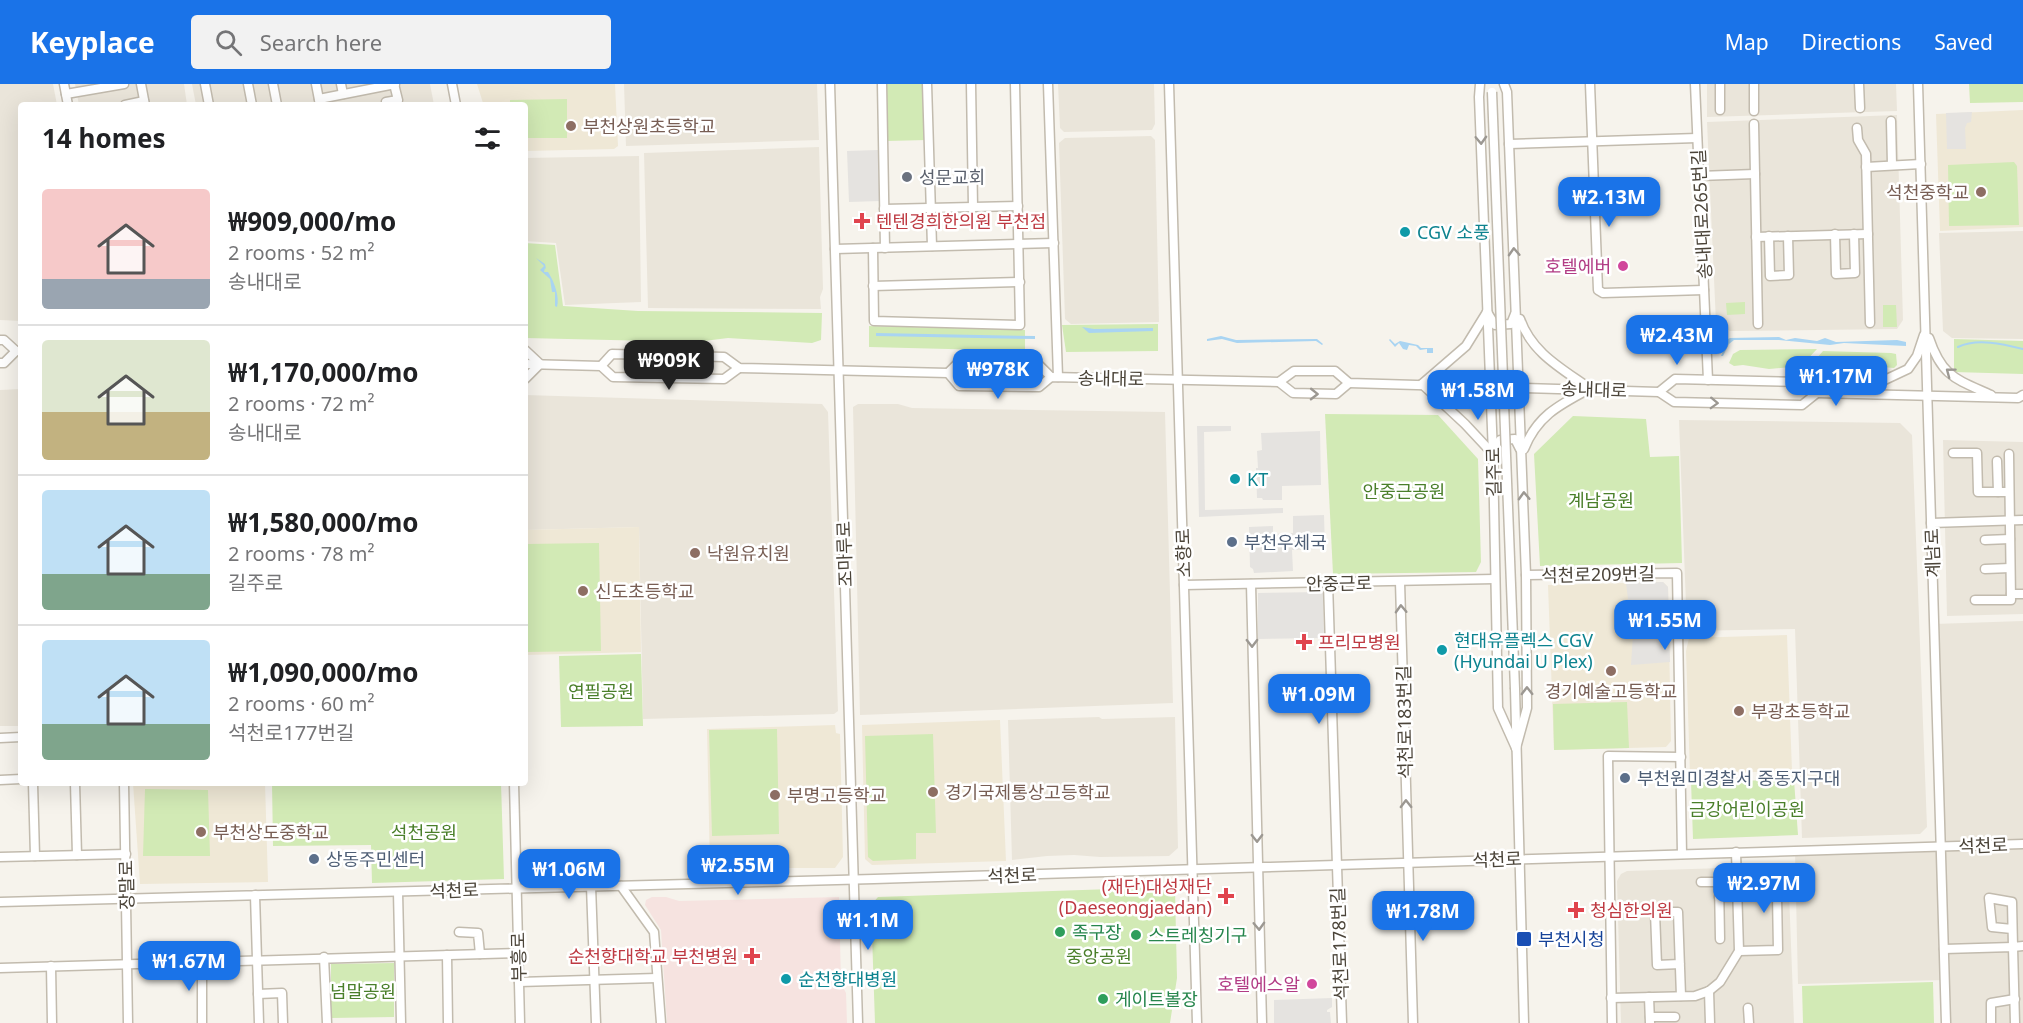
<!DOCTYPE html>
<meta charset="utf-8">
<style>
:root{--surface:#fff;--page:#f2f2f2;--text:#202124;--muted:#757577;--line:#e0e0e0;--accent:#1a73e8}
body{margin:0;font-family:"Noto Sans","Noto Sans KR",sans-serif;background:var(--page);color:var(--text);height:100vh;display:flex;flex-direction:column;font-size:22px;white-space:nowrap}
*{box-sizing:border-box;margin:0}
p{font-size:20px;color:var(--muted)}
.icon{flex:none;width:33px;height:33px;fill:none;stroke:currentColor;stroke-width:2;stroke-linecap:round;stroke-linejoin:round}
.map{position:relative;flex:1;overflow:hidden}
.drawer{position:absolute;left:18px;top:18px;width:510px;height:684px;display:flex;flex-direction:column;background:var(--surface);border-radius:6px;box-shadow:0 6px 24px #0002}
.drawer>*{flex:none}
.price{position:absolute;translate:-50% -51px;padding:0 14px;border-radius:12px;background:var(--accent);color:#fff;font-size:20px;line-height:39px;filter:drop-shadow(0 2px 3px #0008)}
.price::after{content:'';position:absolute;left:50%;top:36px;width:18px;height:14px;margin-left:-9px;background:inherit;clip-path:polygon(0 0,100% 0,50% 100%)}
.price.active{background:#222;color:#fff}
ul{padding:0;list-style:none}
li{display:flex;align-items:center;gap:18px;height:150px;padding:0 24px}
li+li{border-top:2px solid var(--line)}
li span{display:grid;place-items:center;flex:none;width:168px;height:120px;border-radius:6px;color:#555}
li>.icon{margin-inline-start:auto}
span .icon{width:72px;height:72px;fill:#fffc;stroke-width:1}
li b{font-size:26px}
h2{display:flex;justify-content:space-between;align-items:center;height:72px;padding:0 24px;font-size:26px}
header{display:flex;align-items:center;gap:36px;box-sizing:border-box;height:84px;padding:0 30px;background:var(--accent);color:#fff}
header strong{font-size:28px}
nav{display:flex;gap:33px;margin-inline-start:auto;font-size:21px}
.search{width:420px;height:54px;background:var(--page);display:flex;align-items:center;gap:15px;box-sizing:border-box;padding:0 21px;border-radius:6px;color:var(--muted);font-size:22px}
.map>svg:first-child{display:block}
.residential{fill:#eae5da}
.education{fill:#efe8d6}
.medical{fill:#f6e3e0}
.green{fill:#d2eab5}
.parking{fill:#e5e3e0}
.water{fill:#a9d4f2}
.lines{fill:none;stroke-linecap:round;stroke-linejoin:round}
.stream{stroke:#a9d4f2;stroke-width:2}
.minor-casing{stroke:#c2bbae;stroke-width:11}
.minor{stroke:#fff;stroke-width:8}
.minor-bridge-casing{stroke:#c2bbae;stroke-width:11;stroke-linecap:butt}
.minor-bridge{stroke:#fff;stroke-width:8}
.oneway{stroke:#9c9892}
.education-dot{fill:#8d6e63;stroke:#fff;stroke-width:2}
.worship-dot{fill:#6b7280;stroke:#fff;stroke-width:2}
.health-dot{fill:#e0444e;stroke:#fff;stroke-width:2}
.culture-dot{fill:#0f9aa8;stroke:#fff;stroke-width:2}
.hotel-dot{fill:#d1479c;stroke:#fff;stroke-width:2}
.service-dot{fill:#5c6f8a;stroke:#fff;stroke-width:2}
.leisure-dot{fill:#2e9e5b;stroke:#fff;stroke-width:2}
.transit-dot{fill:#1a4fb4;stroke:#fff;stroke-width:2}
.labels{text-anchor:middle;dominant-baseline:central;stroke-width:5;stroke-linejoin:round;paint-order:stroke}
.education-label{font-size:18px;fill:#785e54;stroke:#fff;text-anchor:start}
.worship-label{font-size:18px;fill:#5b616d;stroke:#fff;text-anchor:start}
.street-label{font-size:18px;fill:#4b4439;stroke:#fff}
.health-label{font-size:18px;fill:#be3a42;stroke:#fff;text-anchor:start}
.culture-label{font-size:18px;fill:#0d838f;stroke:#fff;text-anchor:start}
.hotel-label{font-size:18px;fill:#b23c85;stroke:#fff;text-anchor:end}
.park-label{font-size:18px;fill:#4a7f2a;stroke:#fff}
.service-label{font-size:18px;fill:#4e5e75;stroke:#fff;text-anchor:start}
.leisure-label{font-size:18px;fill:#27864d;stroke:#fff;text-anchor:start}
.transit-label{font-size:18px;fill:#164399;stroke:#fff;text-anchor:start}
</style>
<header>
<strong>Keyplace</strong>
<div class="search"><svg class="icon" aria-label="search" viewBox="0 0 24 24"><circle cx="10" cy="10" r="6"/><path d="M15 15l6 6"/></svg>Search here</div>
<nav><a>Map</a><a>Directions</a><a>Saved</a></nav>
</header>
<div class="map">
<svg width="2023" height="939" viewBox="0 0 2023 939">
<rect width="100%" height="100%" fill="#f6f3ec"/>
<g class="residential">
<polygon points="0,0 53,0 57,21 21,21 21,237 0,236"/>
<polygon points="75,0 184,0 187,21 79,21"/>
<polygon points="192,0 430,0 434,21 196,21"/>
<polygon points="624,0 817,0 819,56 626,62"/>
<polygon points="1058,0 1154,0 1155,40 1152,46 1064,48 1060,44"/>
<polygon points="1707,0 1896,0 1897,27 1707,33"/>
<polygon points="1897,31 1903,236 1897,245 1730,247 1716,239 1707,38"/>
<polygon points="1151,52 1155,56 1159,238 1071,240 1065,235 1059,59 1065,54"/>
<polygon points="819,63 823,205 820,213 821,225 648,224 644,69"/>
<polygon points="639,72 641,218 565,221 556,159 525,157 525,74"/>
<polygon points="2023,147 2023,255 1952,254 1943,247 1939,149"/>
<polygon points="21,305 21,642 0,642 0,306"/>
<polygon points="525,311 822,320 828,328 838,627 834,630 643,635 639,443 525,446"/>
<polygon points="858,320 898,320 912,324 1165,328 1173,619 860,631 853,323"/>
<polygon points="1679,336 1900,339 1912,351 1927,743 1920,750 1802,754 1795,545 1687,547"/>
<polygon points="1943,356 2023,358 2023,530 1947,532"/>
<polygon points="2023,537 2023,939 1946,939 1944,896 1798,900 1795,767 1941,762 1934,540"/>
<polygon points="1099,633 1102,635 1175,633 1178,764 1169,772 1100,773 1074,771 1047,772 1012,776 1008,636"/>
<polygon points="1788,782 1794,939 1621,939 1617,797 1621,790 1627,787"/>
</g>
<g class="education">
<polygon points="477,0 615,0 618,62 614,65 525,67 525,21 492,21 483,19"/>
<polygon points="2023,26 2023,143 1940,147 1936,30"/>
<polygon points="639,443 641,568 525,571 525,446"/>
<polygon points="1663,498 1668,503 1671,657 1666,663 1554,666 1548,501"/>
<polygon points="1787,551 1792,687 1690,690 1686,567 1689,554"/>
<polygon points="1000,636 1006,777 872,781 865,775 862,641"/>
<polygon points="835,641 836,649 840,650 843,773 835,784 710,784 707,645"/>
<polygon points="133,699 265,699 268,798 140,800"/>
</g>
<polygon class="medical" points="652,813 666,813 679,817 839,813 841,899 846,909 847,939 667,939 661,846 645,821 646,816"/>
<g class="green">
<polygon points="885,0 925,0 927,56 887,57"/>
<polygon points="1969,0 2023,0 2023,18 1970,19"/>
<polygon points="567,15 567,54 525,54 525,21 510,21 510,16"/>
<polygon points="2014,78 2017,82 2019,141 1949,142 1948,81"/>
<polygon points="525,159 555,161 563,222 638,227 822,229 821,256 812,259 728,254 696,258 525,254"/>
<polygon points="1745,218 1745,230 1727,231 1726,219"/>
<polygon points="1883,221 1896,221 1897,243 1883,243"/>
<polygon points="1158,240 1158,267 1066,268 1062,241"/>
<polygon points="869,242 1025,246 1025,267 869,263"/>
<polygon points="1954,255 2023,257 2023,290 1954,288"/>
<polygon points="1817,265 1801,282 1769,285 1743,281 1734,282 1729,279 1733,270 1740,266"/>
<polygon points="1823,267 1891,269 1896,270 1897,281 1894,284 1870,282 1859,287 1844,287 1835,283 1813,283 1811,281"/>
<polygon points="1325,330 1438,331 1478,375 1481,478 1476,488 1333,490"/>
<polygon points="1573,332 1646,335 1650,373 1679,372 1682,479 1540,482 1534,370"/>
<polygon points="599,459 601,567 525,568 525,460"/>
<polygon points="641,570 643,642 561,643 559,572"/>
<polygon points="1627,618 1629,664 1554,666 1553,620"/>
<polygon points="777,645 779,750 712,752 709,646"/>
<polygon points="933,650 936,749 916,749 916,775 873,777 868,773 865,652"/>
<polygon points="1794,696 1798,751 1693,755 1691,697"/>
<polygon points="272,699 501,699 504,795 372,799 371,761 273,762"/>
<polygon points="145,705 208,706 210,772 143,772"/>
<polygon points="1171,803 1175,806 1177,894 1170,939 875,939 871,821 878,813"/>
<polygon points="394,879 394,933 331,934 331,880"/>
<polygon points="1933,898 1934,939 1803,939 1802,902"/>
</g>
<g class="parking">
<polygon points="1972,28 1971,38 1967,39 1965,44 1966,65 1947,65 1946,29"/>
<polygon points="878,66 880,117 849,118 847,67"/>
<polygon points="1231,342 1231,347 1204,348 1205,426 1283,424 1283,429 1199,433 1197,342"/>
<polygon points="1320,347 1321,401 1282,402 1282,416 1263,416 1262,414 1257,414 1256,384 1258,384 1257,367 1262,366 1261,349"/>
<polygon points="1324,431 1325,465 1292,466 1293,487 1254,489 1253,485 1250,483 1249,443 1273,442 1273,450 1293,449 1293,432"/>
<polygon points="1663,498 1668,503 1670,578 1631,581 1633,550 1652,549 1652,535 1637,529 1616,533 1614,532 1614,526 1628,515 1626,499"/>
<polygon points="1323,508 1324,554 1258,555 1258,509"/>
<polygon points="1332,914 1332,923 1327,926 1327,928 1330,928 1331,939 1274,939 1274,916"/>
</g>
<g class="water">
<path d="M 536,174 L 545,180 L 546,185 L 545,184 L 544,188 L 548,188 C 554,197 560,213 557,223 L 555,222 L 555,208 L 552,208 L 550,195 L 540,186 L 544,182 Z"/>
<polygon points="1082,243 1094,245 1153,244 1153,247 1089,249"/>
<polygon points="876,249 1035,252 1035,255 876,252"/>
<polygon points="1221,252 1236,256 1317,255 1323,260 1322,261 1316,257 1237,259 1222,255 1207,257 1207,255"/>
<polygon points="1779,253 1786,256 1795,254 1817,257 1825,254 1836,258 1897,256 1906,258 1906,262 1844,259 1830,261 1779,256 1734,256 1729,260 1723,272 1721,272 1728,255 1730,254"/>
<polygon points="1390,255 1395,260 1400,257 1418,261 1421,264 1433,264 1433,269 1427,269 1427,265 1420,266 1416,262 1409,261 1407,266 1403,265 1399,259 1395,263 1389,256"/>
</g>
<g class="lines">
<path class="stream" d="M 1958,263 C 1977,254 2003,260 2023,265"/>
<defs>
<g id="minor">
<polyline points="64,0 68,21"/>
<polyline points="141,0 145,21"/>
<polyline points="205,0 209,21"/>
<polyline points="248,0 252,21"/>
<polyline points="273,0 277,21"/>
<polyline points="316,0 320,21"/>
<polyline points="341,0 343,10"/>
<polyline points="452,0 456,21"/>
<polyline points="830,0 858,939"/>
<polyline points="882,0 885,164"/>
<polyline points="927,0 932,162"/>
<polyline points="971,0 973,123"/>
<polyline points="1048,0 1058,293"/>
<polyline points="1169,0 1197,939"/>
<polyline points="1480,0 1479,13 1493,370 1498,624 1516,664"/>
<polyline points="1504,0 1507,8 1526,491 1527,624 1516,664"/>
<polyline points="1590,0 1598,206 1603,209 1704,206"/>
<polyline points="1695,0 1708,296"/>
<polyline points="1720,0 1720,26"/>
<polyline points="1754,0 1754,27"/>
<polyline points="1859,0 1860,24"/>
<polyline points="1918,0 1946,939"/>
<polyline points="66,10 124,0"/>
<polyline points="319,15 395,0"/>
<polyline points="386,18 398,16 394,0"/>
<polyline points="125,21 144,17"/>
<polyline points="1891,37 1892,81"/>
<polyline points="1754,40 1758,240"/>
<polyline points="1857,44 1858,56 1866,70 1870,239"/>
<polyline points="1509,60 1697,54"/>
<polyline points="1866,83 1921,80"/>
<polyline points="1699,92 1755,90"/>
<polyline points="884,125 1018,122"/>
<polyline points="1835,150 1836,190 1855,189 1854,150"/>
<polyline points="1769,152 1770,192 1789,191 1788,152"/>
<polyline points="1756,153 1868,150"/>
<polyline points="873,164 874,237 1020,241 1015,0"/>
<polyline points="835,165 1054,159"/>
<polyline points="873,202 1020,198"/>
<polyline points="1487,228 1495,241 1511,240 1515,230"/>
<path d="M 1520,235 C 1532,269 1561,284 1589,304"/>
<path d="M 1929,254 C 1942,293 1956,295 1991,311"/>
<polyline points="0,256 4,256 16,267 21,267"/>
<polyline points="525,266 540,280 525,295"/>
<polyline points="0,279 4,279 16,267"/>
<polyline points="525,280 601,282 613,293 724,295 739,284"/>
<polyline points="601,282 612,270 724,273 739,284 948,289 959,302 1039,303 1051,293 1279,298 1294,287 1335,287 1349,299 1659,308 1674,318 1802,321 1817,309"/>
<polyline points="948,289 959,278 1038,280 1051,293"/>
<polyline points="1279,298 1293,309 1336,310 1349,299"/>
<polyline points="1422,300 1465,340 1493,370"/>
<polyline points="1422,300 1466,262 1487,228"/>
<polyline points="1659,308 1675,295 1803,298 1817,309 2018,314 2023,311"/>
<polyline points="1857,309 1908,285 1917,272 1924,251"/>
<path d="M 1524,365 C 1537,332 1559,321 1589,305"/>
<polyline points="1953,369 1977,369 1978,408 2009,408"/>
<polyline points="1493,370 1500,356 1515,355 1520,365"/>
<polyline points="1997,377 1998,408"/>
<polyline points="1931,439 2023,436"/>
<polyline points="1985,456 2010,455"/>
<polyline points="1985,485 2010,484"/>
<polyline points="1526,491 1677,489 1682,770"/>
<polyline points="1400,498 1413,939"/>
<polyline points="1328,499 1342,939"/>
<polyline points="1251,500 1262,939"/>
<polyline points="1184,501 1495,495"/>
<polyline points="2011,510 2023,510"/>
<polyline points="1975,516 2011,516 2009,370"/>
<polyline points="1515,605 1524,939"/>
<polyline points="0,654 21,653"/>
<polyline points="0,696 21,695"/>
<polyline points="33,699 35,772"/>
<polyline points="75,699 77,771"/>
<polyline points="124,699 128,939"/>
<polyline points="514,699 520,939"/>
<polyline points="0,773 126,770"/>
<polyline points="1737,792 1754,791"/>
<polyline points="1701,798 1719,798 1720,855"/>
<polyline points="591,802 596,939"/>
<polyline points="621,802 654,848 661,939"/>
<polyline points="398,808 401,939"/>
<polyline points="255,811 259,939"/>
<polyline points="1719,813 1777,811 1778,866 1739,867"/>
<polyline points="0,818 874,795 2023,760"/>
<polyline points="2012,845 1992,843 1989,814 2012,818 2013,863 2023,862"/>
<polyline points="459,848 478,849 480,870"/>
<polyline points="1944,865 2013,863 2015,939"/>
<polyline points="447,871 448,939"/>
<polyline points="324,873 327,939"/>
<polyline points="202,877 202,939"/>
<polyline points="1680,880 1657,881 1655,828 1678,828 1681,912"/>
<polyline points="51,882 52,939"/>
<polyline points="0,884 518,869"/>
<polyline points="519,898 657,894"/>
<polyline points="1709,907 1710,939"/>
<polyline points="258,910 282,909 283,939"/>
<polyline points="1649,913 1650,939"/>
<polyline points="1611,914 1695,912 1709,907 1720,898 1739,867 1736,768"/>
<polyline points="1748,924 1749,939"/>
<polyline points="1650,933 1675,933"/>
<polyline points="1612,939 1608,672 1681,673"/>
<polyline points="1991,939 1991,919 2015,915"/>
</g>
</defs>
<use href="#minor" class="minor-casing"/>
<use href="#minor" class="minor"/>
<defs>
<polyline id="minor-bridge" points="1492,8 1515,605"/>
</defs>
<use href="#minor-bridge" class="minor-bridge-casing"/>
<use href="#minor-bridge" class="minor-bridge"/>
</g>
<defs><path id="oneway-chevron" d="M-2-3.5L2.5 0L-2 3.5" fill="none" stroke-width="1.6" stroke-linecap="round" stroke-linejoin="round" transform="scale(1.5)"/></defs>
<g class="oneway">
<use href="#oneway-chevron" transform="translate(1481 56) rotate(88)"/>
<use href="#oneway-chevron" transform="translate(1514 168) rotate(-93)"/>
<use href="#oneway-chevron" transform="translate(1950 288) rotate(-143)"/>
<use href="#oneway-chevron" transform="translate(1314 310) rotate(1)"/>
<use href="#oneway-chevron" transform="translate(1714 319) rotate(2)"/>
<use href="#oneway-chevron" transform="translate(1524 412) rotate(-92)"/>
<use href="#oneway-chevron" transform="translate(1401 525) rotate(-92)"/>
<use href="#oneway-chevron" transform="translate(1252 559) rotate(89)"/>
<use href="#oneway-chevron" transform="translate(1527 607) rotate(-91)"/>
<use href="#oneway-chevron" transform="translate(1406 720) rotate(-91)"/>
<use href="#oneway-chevron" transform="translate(1257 754) rotate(89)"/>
<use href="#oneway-chevron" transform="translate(1259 842) rotate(88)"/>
</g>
<g class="education-dot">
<circle cx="571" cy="42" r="6"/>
<circle cx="1981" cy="108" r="6"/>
<circle cx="695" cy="469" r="6"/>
<circle cx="583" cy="507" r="6"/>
<circle cx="1611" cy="587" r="6"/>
<circle cx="1739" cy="627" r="6"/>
<circle cx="933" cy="708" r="6"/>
<circle cx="775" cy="711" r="6"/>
<circle cx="201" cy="748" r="6"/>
</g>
<circle class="worship-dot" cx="907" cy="93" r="6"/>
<g class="health-dot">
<path d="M859 128h6v6h6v6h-6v6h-6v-6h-6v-6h6z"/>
<path d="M1301 549h6v6h6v6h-6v6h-6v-6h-6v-6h6z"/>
<path d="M1223 803h6v6h6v6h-6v6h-6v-6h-6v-6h6z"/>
<path d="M1573 817h6v6h6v6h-6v6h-6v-6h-6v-6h6z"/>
<path d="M749 863h6v6h6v6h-6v6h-6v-6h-6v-6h6z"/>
</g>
<g class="culture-dot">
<circle cx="1405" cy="148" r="6"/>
<circle cx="1235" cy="395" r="6"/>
<circle cx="1442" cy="566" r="6"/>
<circle cx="786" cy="895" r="6"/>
</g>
<g class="hotel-dot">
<circle cx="1623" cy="182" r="6"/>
<circle cx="1312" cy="900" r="6"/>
</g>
<g class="service-dot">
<circle cx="1232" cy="458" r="6"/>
<circle cx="1625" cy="694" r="6"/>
<circle cx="314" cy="775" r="6"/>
</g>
<g class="leisure-dot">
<circle cx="1060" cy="848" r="6"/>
<circle cx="1136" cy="851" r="6"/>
<circle cx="1103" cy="915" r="6"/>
</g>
<rect class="transit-dot" x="1516" y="847" width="16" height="16" rx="3"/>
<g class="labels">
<g class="education-label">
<text x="583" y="42">부천상원초등학교</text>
<text x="1969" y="108" text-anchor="end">석천중학교</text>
<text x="707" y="469">낙원유치원</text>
<text x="595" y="507">신도초등학교</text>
<text x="1611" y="607" text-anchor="middle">경기예술고등학교</text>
<text x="1751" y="627">부광초등학교</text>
<text x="945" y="708">경기국제통상고등학교</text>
<text x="787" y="711">부명고등학교</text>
<text x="213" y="748">부천상도중학교</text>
</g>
<g class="worship-label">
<text x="919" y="93">성문교회</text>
</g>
<g class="street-label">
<text transform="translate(1701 130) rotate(-93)">송내대로265번길</text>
<text transform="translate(1111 294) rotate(1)">송내대로</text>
<text transform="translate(1594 305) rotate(2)">송내대로</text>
<text transform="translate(1493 388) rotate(-91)">길주로</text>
<text transform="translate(1183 469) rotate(-92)">소향로</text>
<text transform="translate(1932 469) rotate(-92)">계남로</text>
<text transform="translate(844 470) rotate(-92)">조마루로</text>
<text transform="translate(1598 490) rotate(-1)">석천로209번길</text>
<text transform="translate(1339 499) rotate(-1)">안중근로</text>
<text transform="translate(1404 638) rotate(-91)">석천로183번길</text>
<text transform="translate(1983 761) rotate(-2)">석천로</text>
<text transform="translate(1497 775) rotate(-2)">석천로</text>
<text transform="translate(1012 791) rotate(-2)">석천로</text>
<text transform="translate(126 801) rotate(-91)">장말로</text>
<text transform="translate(454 806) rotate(-2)">석천로</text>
<text transform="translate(1339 860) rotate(-92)">석천로178번길</text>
<text transform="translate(518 873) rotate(-91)">부흥로</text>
</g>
<g class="health-label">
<text x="876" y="137">텐텐경희한의원 부천점</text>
<text x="1318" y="558">프리모병원</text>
<text x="1212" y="802" text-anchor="end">(재단)대성재단<tspan x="1212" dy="21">(Daeseongjaedan)</tspan></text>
<text x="1590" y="826">청심한의원</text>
<text x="738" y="872" text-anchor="end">순천향대학교 부천병원</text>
</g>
<g class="culture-label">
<text x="1417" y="148">CGV 소풍</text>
<text x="1247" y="395">KT</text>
<text x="1454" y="556">현대유플렉스 CGV<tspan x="1454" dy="21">(Hyundai U Plex)</tspan></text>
<text x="798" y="895">순천향대병원</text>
</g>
<g class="hotel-label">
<text x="1611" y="182">호텔에버</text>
<text x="1300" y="900">호텔에스알</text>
</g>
<g class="park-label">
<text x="1404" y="407">안중근공원</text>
<text x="1601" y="416">계남공원</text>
<text x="601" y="607">연필공원</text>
<text x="1747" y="725">금강어린이공원</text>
<text x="424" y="748">석천공원</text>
<text x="1099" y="872">중앙공원</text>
<text x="363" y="907">넘말공원</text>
</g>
<g class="service-label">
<text x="1244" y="458">부천우체국</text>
<text x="1637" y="694">부천원미경찰서 중동지구대</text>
<text x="326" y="775">상동주민센터</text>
</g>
<g class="leisure-label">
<text x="1072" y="848">족구장</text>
<text x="1148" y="851">스트레칭기구</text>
<text x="1115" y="915">게이트볼장</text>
</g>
<g class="transit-label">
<text x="1538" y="855">부천시청</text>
</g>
</g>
</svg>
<b class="price" style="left:1609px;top:144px">₩2.13M</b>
<b class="price" style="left:1677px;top:282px">₩2.43M</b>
<b class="price active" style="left:669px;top:307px">₩909K</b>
<b class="price" style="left:998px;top:316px">₩978K</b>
<b class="price" style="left:1836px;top:323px">₩1.17M</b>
<b class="price" style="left:1478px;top:337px">₩1.58M</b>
<b class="price" style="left:1665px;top:567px">₩1.55M</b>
<b class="price" style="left:1319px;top:641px">₩1.09M</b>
<b class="price" style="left:738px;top:812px">₩2.55M</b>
<b class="price" style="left:569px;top:816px">₩1.06M</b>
<b class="price" style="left:1764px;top:830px">₩2.97M</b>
<b class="price" style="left:1423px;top:858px">₩1.78M</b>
<b class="price" style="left:868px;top:867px">₩1.1M</b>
<b class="price" style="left:189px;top:908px">₩1.67M</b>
<section class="drawer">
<h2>14 homes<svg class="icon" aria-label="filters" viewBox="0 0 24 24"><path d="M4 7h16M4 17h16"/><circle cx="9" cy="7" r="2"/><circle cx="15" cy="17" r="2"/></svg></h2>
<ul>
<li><span style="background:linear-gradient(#f6c9c9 75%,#9aa5b1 0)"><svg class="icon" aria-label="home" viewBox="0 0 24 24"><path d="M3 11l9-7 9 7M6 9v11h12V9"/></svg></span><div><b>₩909,000/mo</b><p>2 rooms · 52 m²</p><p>송내대로</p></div></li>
<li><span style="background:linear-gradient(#dfe7d0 60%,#c2b280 0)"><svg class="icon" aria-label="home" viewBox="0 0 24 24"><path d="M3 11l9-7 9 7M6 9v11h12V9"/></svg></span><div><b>₩1,170,000/mo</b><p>2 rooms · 72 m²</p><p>송내대로</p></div></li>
<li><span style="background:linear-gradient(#bfe0f5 70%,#7fa58c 0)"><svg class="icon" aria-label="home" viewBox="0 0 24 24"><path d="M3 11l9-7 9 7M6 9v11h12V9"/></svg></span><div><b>₩1,580,000/mo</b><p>2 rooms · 78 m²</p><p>길주로</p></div></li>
<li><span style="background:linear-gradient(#bfe0f5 70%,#7fa58c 0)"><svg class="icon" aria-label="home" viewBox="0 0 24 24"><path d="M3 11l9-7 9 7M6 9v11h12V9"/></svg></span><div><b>₩1,090,000/mo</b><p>2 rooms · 60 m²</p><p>석천로177번길</p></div></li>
</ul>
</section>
</div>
